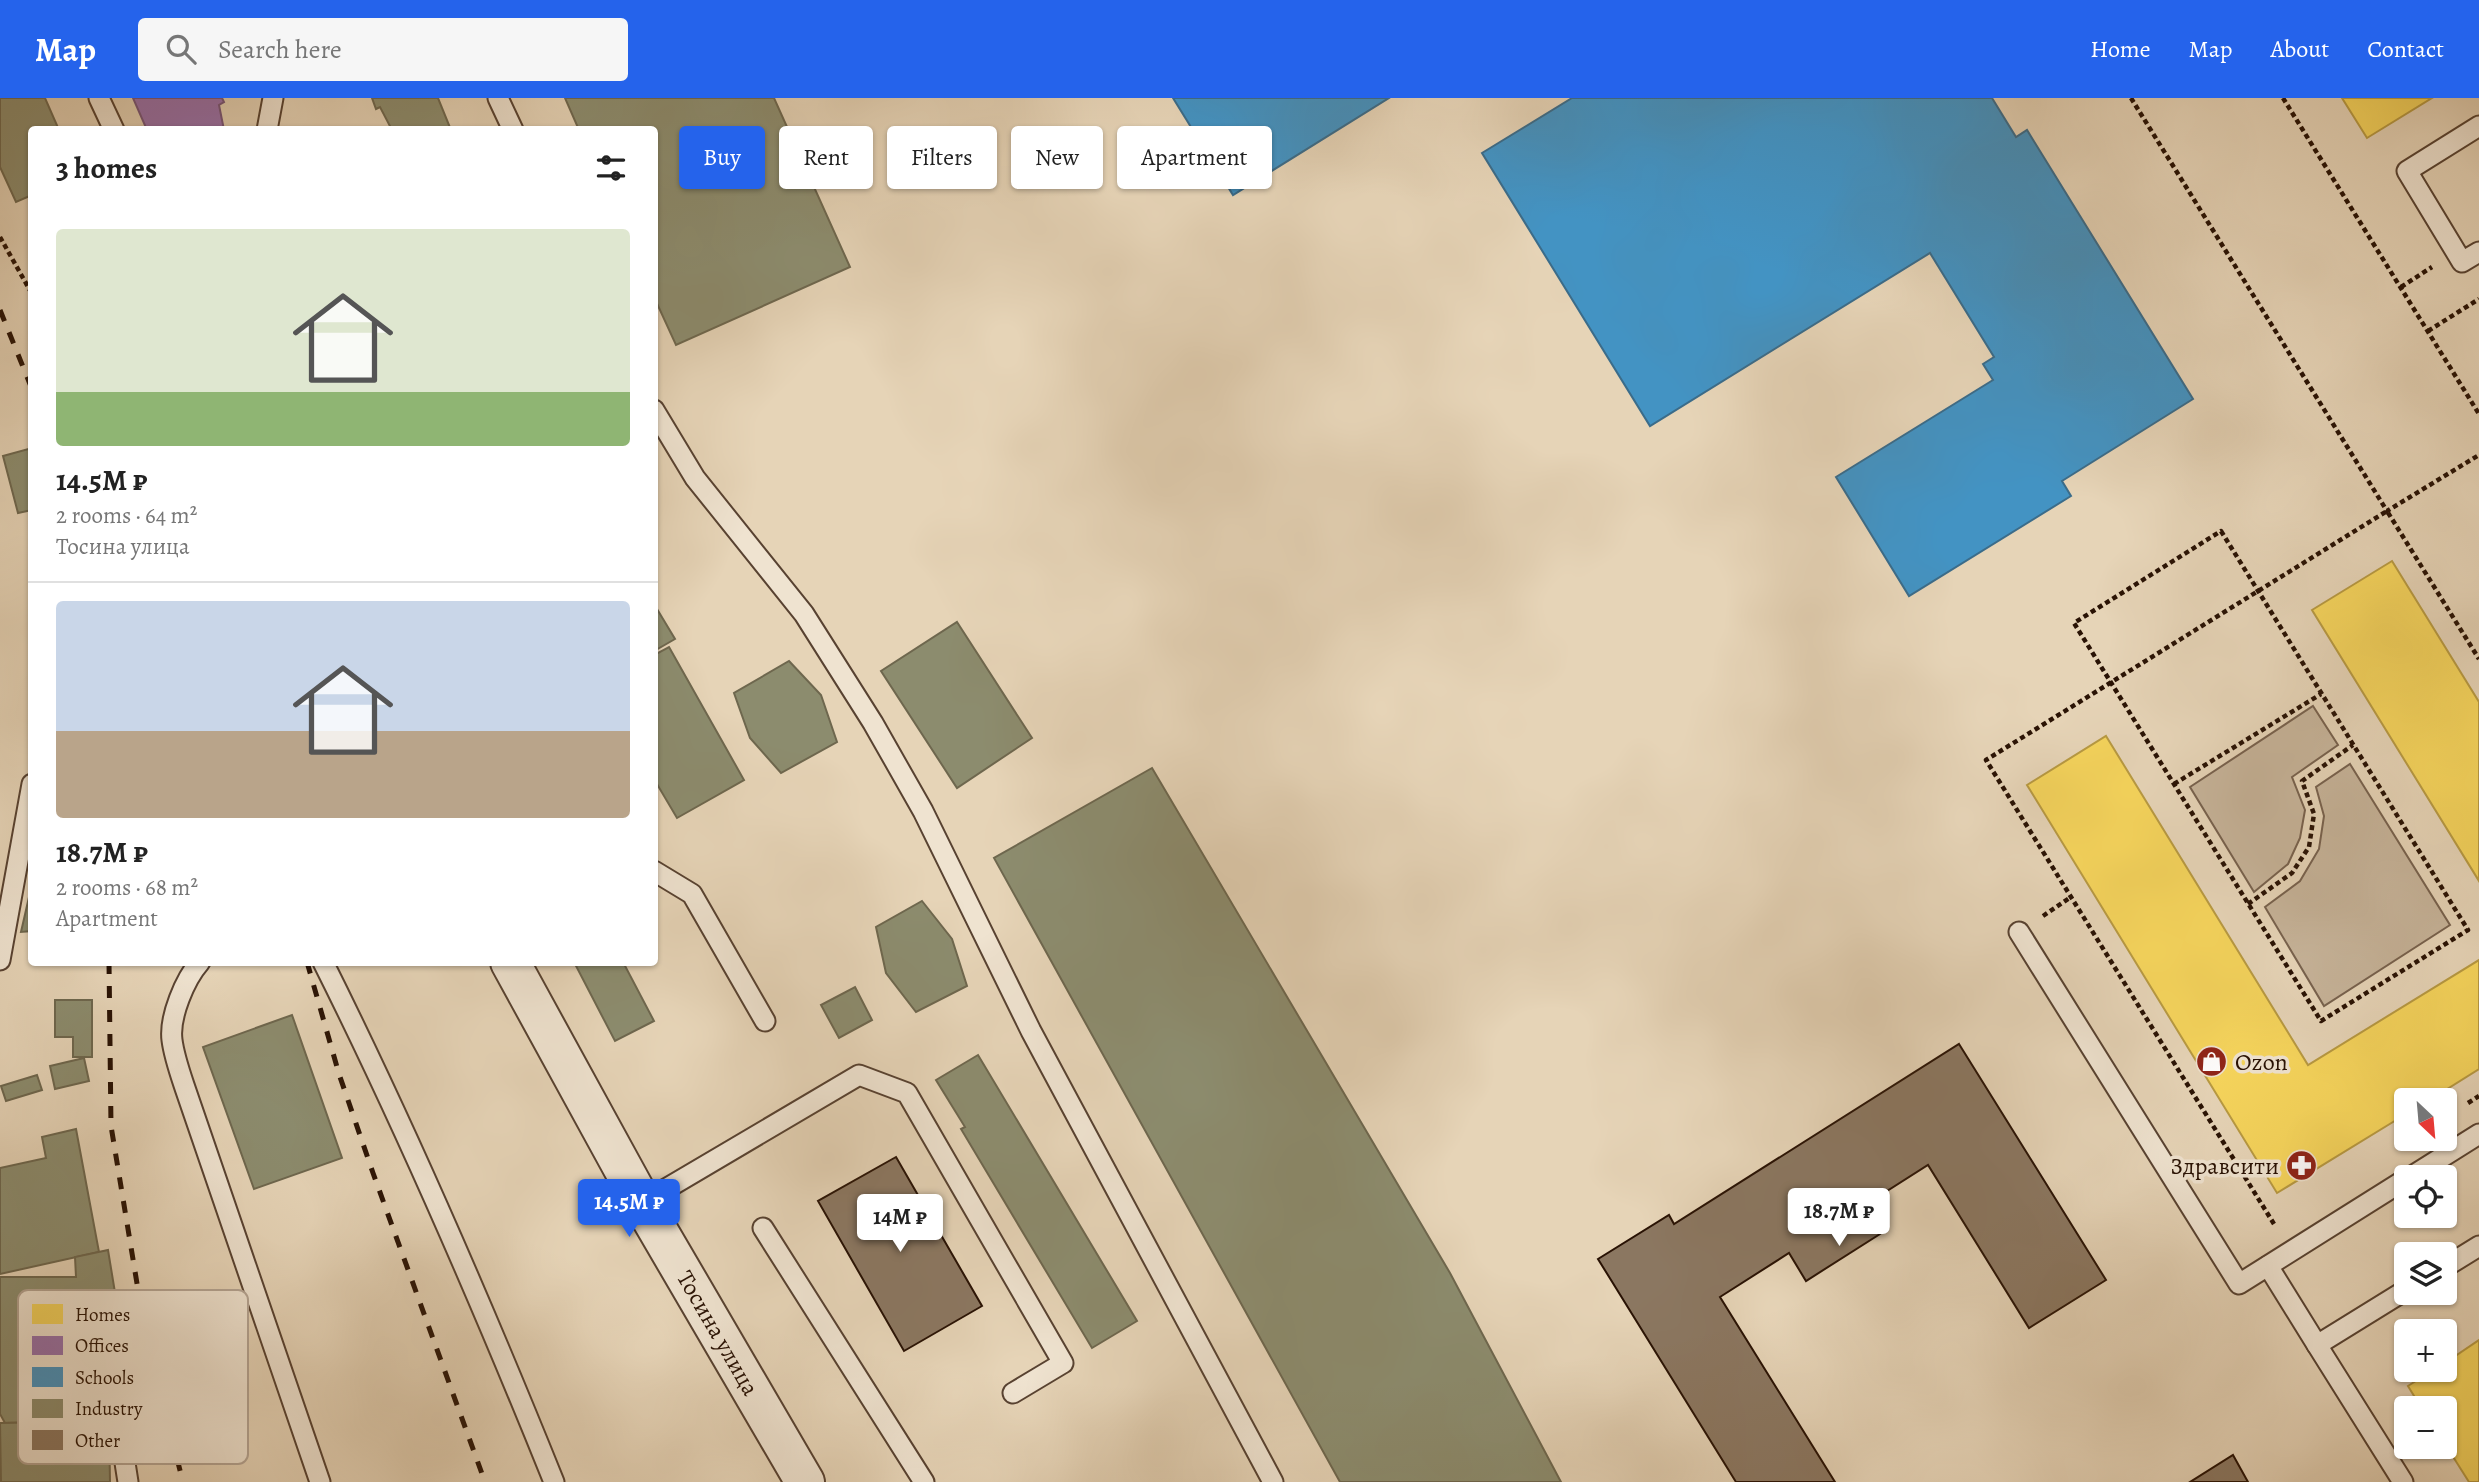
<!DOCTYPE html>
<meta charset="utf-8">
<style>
:root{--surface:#fff;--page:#f6f6f6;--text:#222;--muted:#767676;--line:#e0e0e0;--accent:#2563eb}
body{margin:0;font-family:Alegreya,serif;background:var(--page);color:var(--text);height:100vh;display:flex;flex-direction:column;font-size:26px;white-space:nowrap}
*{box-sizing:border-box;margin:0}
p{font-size:23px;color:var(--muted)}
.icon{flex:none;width:38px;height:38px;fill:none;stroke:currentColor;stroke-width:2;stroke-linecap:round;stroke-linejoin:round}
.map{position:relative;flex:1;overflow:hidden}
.drawer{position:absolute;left:28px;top:28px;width:630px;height:840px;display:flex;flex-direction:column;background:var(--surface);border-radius:7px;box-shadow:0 2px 5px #0004}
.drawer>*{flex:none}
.top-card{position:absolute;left:679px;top:28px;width:665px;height:63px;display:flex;gap:14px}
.needle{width:46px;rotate:154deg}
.controls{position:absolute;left:2394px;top:990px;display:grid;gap:14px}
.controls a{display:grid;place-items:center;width:63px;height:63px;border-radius:7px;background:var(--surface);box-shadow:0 2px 5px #0004;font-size:35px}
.price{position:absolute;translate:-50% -60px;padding:0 16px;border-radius:7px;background:#fff;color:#222;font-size:23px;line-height:46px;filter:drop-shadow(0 2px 4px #0008)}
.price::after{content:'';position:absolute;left:50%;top:42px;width:21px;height:16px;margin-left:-10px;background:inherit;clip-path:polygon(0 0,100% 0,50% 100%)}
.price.selected{background:var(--accent);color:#fff}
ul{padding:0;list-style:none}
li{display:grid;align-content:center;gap:14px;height:371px;padding:0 28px}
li+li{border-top:2px solid var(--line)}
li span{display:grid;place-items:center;height:217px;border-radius:7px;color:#555}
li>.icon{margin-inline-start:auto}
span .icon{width:126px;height:126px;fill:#fffc;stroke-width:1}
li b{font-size:30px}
h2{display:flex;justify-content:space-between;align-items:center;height:84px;padding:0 28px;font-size:30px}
.pill{padding:0 24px;border-radius:7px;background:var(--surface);box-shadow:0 2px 5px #0004;font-size:24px;line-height:63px}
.pill.selected{background:var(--accent);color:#fff}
header{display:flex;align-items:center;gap:42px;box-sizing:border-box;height:98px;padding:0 35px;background:var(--accent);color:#fff}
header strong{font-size:33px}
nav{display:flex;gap:38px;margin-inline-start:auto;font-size:24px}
.search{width:490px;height:63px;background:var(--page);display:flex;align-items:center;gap:18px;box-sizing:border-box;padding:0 24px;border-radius:7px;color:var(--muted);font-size:26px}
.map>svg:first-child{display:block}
.green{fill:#c6b399;stroke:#78624e;stroke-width:2}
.homes{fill:#f6d55c;stroke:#b89a42;stroke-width:2}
.offices{fill:#9970ab;stroke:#775479;stroke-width:2}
.schools{fill:#4393c3;stroke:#3b6c8a;stroke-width:2}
.industry{fill:#8c8c6e;stroke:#6e674e;stroke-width:2}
.building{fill:#8b7761;stroke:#291204;stroke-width:2}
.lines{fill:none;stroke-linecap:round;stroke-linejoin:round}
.lane-casing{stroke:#584231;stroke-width:23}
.street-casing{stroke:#584231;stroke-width:42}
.path{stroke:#291204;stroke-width:4.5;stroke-dasharray:5 3.5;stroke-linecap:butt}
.lane{stroke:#efe3d0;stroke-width:19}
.street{stroke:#efe3d0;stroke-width:38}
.rail{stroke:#291204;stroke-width:5;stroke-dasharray:12 12;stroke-linecap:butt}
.labels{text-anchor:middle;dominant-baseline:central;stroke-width:7;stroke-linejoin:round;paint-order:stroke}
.poi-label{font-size:24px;fill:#291204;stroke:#efe3d0;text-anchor:start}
.street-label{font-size:24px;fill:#291204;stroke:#efe3d0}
.key{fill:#efe3d0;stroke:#b4a493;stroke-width:2}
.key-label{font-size:19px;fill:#291204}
</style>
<header>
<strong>Map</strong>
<div class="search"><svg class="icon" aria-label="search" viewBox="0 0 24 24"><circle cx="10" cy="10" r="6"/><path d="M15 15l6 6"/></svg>Search here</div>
<nav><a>Home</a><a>Map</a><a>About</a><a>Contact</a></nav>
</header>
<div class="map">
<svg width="2479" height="1384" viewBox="0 0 2479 1384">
<rect width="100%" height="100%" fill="#e6d4b7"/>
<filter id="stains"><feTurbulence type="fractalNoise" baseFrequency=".00286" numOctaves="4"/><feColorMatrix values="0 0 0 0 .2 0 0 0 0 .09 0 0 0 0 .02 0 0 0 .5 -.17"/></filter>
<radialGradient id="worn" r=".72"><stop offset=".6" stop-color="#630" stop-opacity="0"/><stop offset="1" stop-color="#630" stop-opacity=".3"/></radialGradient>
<g class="green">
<polygon points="2313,608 2338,647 2292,679 2305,712 2300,740 2288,766 2254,794 2190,689"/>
<polygon points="2350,666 2450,827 2324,908 2265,809 2300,783 2319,751 2324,718 2316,689"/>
</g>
<g class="homes">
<polygon points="2342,0 2432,0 2367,40"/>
<polygon points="2392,463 2479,604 2479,783 2312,512"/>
<polygon points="2106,638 2308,967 2479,862 2479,971 2428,1003 2406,1003 2406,1016 2277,1095 2027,687"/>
<polygon points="2479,1242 2479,1384 2469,1384 2445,1346 2445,1311 2422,1311 2408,1288 2433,1272 2445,1272 2445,1265"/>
</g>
<polygon class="offices" points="133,0 222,0 224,4 219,7 224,32 147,32"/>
<g class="schools">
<polygon points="1173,0 1389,0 1233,97"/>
<polygon points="1572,0 1992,0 2016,39 2027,32 2193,301 2062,383 2071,398 1909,498 1836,379 1993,282 1983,266 1994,259 1930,155 1650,328 1482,55"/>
</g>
<g class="industry">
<polygon points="0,0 45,0 59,32 32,32 32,97 16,104 0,69"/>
<polygon points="372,0 438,0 451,32 392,32 380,9 376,11"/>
<polygon points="565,0 774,0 850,169 676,247 654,199 654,32 579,32"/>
<polygon points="32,350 32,412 18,415 3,358"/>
<polygon points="654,506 675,541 654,553"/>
<polygon points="957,524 1032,640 957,690 881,573"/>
<polygon points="669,549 744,682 677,720 654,681 654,557"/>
<polygon points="789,563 821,597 837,644 781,675 750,640 734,595"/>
<polygon points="1152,670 1450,1175 1561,1384 1340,1384 994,760"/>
<polygon points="32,786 32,833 21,834"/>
<polygon points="922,803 952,841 967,888 916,914 886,875 876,829"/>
<polygon points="574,864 623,864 654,923 615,943"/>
<polygon points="855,889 872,922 839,940 821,907"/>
<polygon points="55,902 92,902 92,959 73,959 73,939 55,939"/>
<polygon points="292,917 342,1060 254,1091 203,949"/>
<polygon points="978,957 1137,1223 1092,1250 961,1031 965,1029 936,982"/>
<polygon points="84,960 89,983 55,991 50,968"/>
<polygon points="37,977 42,992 6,1003 1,988"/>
<polygon points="76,1031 99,1154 0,1176 0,1070 46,1060 42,1039"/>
<polygon points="108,1152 120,1225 77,1225 77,1263 41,1263 40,1324 5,1325 0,1316 0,1179 76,1179 75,1159"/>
<polygon points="101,1313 101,1322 109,1322 110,1384 1,1384 0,1325 58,1324 58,1314"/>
</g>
<g class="building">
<polygon points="1959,946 2106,1182 2029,1230 1928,1067 1862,1109 1880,1136 1806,1183 1789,1155 1720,1199 1835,1384 1736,1384 1598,1161 1669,1117 1674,1126"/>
<polygon points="896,1059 982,1208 904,1253 818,1103"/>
<polygon points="2233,1357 2248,1384 2190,1384"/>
</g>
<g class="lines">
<defs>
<g id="lane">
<polyline points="99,0 114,32"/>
<polyline points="498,0 513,32"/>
<polyline points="2479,28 2407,73 2462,164 2479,154"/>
<polyline points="267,32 273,0"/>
<polyline points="654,312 695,380 804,516 873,625 923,713 1031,933 1273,1384"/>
<polyline points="654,773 692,796 765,923"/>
<polyline points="2019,834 2239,1186 2406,1081"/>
<polyline points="0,862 32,686"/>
<path d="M 200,864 C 185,881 169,919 172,942 C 174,958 180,975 185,990 L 320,1384"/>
<path d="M 323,864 C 408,1034 483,1208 554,1384"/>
<polyline points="2409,1080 2479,1036"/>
<polyline points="642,1105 859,977 907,995 1063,1265 1013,1295"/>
<polyline points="763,1130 924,1384"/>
<polyline points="2268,1168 2317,1247 2406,1192"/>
<polyline points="2445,1169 2479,1148"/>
<polyline points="2317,1247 2403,1384"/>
<polyline points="93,1266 118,1320 128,1384"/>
</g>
<polyline id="street" points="510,864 642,1105 805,1384"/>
</defs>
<use href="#lane" class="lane-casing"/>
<use href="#street" class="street-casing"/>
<g class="path">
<polyline points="2131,0 2387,413 2479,357"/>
<polyline points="2283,0 2479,316"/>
<polyline points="0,139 32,196"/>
<polyline points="2401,189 2432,169"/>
<polyline points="2428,233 2479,201"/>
<polygon points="2221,433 2468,832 2321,923 2074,525"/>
<polyline points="2174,686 2321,596"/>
<polyline points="2248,806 2292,775 2309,749 2314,716 2302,683 2353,647"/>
<polyline points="2043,818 2071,799"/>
<polyline points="2468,1005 2479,998"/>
<polyline points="2274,1126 1986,662 2387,413 2479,561"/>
</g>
<use href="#lane" class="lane"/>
<use href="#street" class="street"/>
<g class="rail">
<polyline points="0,212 32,291"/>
<polyline points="109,864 111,1028 146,1240 183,1384"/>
<polyline points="307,864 339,976 373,1075 485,1384"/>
</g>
</g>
<defs>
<symbol id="shop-disc" viewBox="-11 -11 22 22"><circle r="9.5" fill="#8f2418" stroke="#efe3d0"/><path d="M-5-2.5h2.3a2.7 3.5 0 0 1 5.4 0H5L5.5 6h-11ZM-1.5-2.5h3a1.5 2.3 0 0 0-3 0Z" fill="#fff"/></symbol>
<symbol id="pharmacy-disc" viewBox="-11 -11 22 22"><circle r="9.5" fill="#8f2418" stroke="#efe3d0"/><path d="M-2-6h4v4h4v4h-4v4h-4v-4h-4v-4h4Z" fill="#fff"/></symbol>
</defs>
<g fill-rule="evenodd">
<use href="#shop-disc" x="2194" y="946" width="35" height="35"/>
<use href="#pharmacy-disc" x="2284" y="1050" width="35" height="35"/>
</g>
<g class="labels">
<g class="poi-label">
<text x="2235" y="964">Ozon</text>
<text x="2279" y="1068" text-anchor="end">Здравсити</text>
</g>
<g class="street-label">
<text transform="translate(718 1235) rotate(60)">Тосина улица</text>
</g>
</g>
<rect x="18" y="1192" width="230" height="174" rx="10" class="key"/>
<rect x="32" y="1206" width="31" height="20" fill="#f6d55c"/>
<rect x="32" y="1238" width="31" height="19" fill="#9970ab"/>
<rect x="32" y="1269" width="31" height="20" fill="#4393c3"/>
<rect x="32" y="1301" width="31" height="19" fill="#8c8c6e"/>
<rect x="32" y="1332" width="31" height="20" fill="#8b7761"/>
<g class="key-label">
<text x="75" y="1223">Homes</text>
<text x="75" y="1254">Offices</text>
<text x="75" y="1286">Schools</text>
<text x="75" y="1317">Industry</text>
<text x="75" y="1349">Other</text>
</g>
<rect width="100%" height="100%" filter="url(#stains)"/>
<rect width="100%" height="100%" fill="url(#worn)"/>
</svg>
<div class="controls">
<a><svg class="needle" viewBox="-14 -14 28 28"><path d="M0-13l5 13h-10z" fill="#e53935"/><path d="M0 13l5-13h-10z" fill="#767676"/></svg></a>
<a><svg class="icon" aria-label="locate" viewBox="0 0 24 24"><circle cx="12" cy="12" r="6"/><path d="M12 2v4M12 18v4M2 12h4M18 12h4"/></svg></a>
<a><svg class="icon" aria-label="layers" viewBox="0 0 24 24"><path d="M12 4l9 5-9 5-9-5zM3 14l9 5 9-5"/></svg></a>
<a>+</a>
<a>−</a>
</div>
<b class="price selected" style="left:629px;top:1141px">14.5M ₽</b>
<b class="price" style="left:1839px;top:1150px">18.7M ₽</b>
<b class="price" style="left:900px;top:1156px">14M ₽</b>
<div class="top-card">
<a class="pill selected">Buy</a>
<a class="pill">Rent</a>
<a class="pill">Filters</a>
<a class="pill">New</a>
<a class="pill">Apartment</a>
</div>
<section class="drawer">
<h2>3 homes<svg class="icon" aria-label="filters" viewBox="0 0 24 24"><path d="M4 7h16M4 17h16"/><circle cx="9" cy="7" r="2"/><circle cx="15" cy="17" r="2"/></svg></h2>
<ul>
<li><span style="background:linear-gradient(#dfe7d0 75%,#8fb573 0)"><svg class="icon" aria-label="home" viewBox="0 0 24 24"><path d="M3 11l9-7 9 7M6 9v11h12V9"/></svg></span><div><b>14.5M ₽</b><p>2 rooms · 64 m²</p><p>Тосина улица</p></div></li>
<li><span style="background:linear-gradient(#c9d6e8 60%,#b9a48a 0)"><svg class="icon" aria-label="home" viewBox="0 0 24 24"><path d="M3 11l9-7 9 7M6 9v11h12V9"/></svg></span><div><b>18.7M ₽</b><p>2 rooms · 68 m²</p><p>Apartment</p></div></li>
</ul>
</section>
</div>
